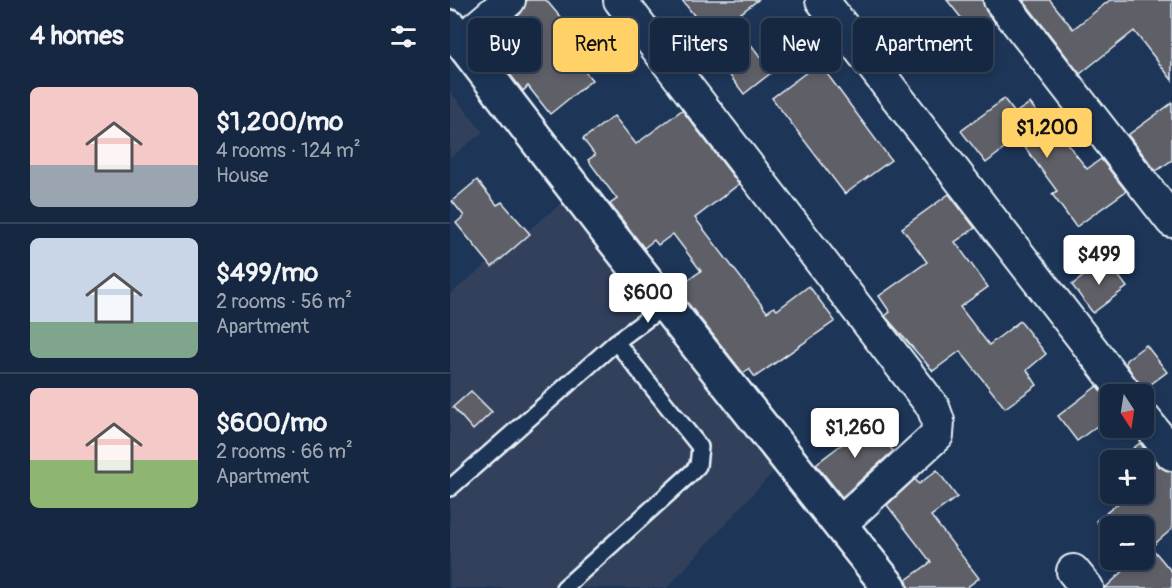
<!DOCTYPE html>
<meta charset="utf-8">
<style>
:root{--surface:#162841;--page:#1f3048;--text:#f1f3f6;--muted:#9ea6b1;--line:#35445a;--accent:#ffd166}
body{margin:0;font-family:Pangolin,sans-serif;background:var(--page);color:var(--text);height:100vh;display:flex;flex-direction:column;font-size:22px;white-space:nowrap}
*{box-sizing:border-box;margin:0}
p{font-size:20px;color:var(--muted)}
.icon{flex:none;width:33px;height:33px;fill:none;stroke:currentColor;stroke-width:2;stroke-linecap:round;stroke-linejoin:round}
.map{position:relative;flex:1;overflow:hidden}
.details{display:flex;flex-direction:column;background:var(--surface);width:450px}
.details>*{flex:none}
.banner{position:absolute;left:18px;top:18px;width:570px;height:54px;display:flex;gap:12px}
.needle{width:39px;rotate:168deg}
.fabs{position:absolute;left:650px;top:384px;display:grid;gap:12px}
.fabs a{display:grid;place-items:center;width:54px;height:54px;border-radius:9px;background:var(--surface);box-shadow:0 3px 9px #0003,0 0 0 2px var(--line);font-size:30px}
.price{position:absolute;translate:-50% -51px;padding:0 14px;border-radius:6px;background:#fff;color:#222;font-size:20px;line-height:39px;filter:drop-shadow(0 2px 3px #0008)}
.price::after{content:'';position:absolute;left:50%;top:36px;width:18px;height:14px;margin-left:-9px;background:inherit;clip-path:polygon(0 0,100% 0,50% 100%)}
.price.selected{background:var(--accent);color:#111}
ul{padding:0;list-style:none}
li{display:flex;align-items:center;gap:18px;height:150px;padding:0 30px}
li+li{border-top:2px solid var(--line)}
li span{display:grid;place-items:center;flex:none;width:168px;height:120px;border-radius:9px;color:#555}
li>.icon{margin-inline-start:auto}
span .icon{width:72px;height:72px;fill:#fffc;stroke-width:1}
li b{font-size:26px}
h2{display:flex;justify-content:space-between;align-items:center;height:72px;padding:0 30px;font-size:26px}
.chip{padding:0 21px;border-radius:9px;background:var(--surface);box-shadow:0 3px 9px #0003,0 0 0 2px var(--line);font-size:21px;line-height:54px}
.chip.selected{background:var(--accent);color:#111}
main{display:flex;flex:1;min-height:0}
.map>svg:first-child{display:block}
.built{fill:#30415c}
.building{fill:#5e5e68;stroke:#e8f1f8;stroke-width:1.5}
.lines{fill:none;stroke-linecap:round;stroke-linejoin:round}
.lane-casing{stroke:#e8f1f8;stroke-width:20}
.street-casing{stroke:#e8f1f8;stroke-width:36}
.secondary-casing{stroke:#e8f1f8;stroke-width:38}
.lane{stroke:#1d3557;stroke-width:15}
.street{stroke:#1d3557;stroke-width:32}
.secondary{stroke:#1d3557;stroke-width:33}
</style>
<main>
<section class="details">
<h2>4 homes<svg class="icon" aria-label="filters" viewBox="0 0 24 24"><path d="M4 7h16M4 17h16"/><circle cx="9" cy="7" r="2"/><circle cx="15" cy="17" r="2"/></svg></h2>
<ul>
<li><span style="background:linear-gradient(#f6c9c9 65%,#9aa5b1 0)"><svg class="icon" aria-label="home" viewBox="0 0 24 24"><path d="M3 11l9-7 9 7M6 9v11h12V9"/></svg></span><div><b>$1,200/mo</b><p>4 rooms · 124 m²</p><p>House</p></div></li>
<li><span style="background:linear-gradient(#c9d6e8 70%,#7fa58c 0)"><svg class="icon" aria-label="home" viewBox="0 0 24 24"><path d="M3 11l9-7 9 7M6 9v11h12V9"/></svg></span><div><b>$499/mo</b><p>2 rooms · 56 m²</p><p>Apartment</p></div></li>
<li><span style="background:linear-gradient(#f6c9c9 60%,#8fb573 0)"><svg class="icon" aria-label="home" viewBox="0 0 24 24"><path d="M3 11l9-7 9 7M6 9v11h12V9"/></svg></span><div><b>$600/mo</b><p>2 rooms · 66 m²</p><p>Apartment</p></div></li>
</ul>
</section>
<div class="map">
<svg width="722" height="588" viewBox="0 0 722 588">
<rect width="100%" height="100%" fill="#1d3557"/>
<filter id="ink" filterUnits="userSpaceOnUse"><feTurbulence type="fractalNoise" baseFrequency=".0167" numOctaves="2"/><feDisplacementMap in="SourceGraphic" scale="12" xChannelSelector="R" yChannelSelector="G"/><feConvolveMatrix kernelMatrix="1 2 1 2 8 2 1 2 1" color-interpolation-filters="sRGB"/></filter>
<g filter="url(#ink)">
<g class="built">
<polygon points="0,91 33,132 0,158"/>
<polygon points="114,201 324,471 217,588 0,588 0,294"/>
</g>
<g class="building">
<polygon points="77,0 96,0 127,37 115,47 142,80 100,114 78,86 73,91 39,47 61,29 58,25 71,13"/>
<polygon points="232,0 308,0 282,20 322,72 294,94 268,60 275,55"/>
<polygon points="497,0 532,0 536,11 545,23 527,38"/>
<polygon points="573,0 600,0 623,29 660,0 722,0 722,80 684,31 630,74"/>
<polygon points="369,63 441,160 395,194 322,98"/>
<polygon points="554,99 565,113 580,103 605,136 609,133 637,169 651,159 676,191 626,227 602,194 607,191 568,138 536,163 511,131"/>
<polygon points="722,103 722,160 706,171 678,135"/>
<polygon points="232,110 289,184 245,218 317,312 324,307 327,310 359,286 385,321 305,377 299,369 293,373 226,288 251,271 223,234 208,245 204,240 194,248 160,204 167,199 138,160 145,155 133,139 164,116 186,144"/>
<polygon points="27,180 47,205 52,202 80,234 42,267 6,223 14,216 2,201"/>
<polygon points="499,194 525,228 505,242 538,287 510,307 539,345 570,321 596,354 577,370 587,385 555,408 510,351 483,371 435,316 440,312 429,296 477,262 452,228"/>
<polygon points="656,259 677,287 643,313 622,285"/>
<polygon points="696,345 717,372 693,390 676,364 676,360"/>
<polygon points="647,386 660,403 660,416 627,441 608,416"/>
<polygon points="21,391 42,412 23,430 3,407"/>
<polygon points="421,422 443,451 392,497 366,464"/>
<polygon points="690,443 708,466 722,472 722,529 701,547 722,572 722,588 655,588 681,564 677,560 693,560 693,526 660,526 660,539 646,521 675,498 671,494 693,494 693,460 668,460"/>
<polygon points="487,470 507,497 481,516 529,578 516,588 458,588 456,580 481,562 437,505 465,479 469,484"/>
</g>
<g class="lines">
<defs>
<g id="lane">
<polyline points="0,488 166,342 216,305"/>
<polyline points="114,588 240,474 248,466 250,447 166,342"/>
</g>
<g id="street">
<polyline points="170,0 483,407 488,421 487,435 390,524"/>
<polyline points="372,0 676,394"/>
<polyline points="550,0 722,221"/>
<polyline points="9,39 19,34 59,0"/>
<polyline points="693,417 722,454"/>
<polyline points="623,571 637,588"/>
</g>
<polyline id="secondary" points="0,27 156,230 440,588"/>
</defs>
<use href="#lane" class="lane-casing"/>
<use href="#street" class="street-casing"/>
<use href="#secondary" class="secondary-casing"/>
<use href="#lane" class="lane"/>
<use href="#street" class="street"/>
<use href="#secondary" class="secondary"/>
</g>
</g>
</svg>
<div class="fabs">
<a><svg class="needle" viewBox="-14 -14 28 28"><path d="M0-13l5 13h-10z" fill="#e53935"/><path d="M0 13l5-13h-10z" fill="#9ea6b1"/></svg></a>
<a>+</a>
<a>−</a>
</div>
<b class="price selected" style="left:597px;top:159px">$1,200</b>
<b class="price" style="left:649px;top:286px">$499</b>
<b class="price" style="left:198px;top:324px">$600</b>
<b class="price" style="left:405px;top:459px">$1,260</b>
<div class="banner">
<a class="chip">Buy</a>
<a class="chip selected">Rent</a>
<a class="chip">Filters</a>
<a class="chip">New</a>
<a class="chip">Apartment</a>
</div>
</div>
</main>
